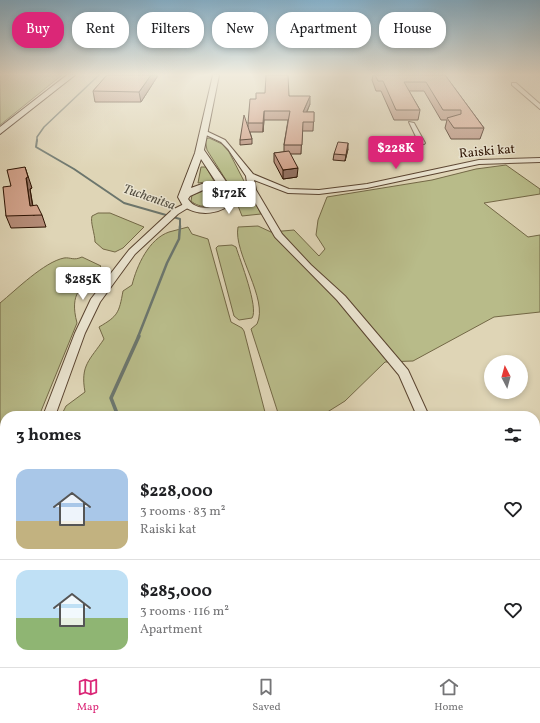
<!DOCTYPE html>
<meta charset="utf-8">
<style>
:root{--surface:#fff;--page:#f6f6f6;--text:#202124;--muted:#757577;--line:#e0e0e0;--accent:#db2777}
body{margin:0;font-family:Vollkorn,serif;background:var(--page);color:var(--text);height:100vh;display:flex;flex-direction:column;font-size:15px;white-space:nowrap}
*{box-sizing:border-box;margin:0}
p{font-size:13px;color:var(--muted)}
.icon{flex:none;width:22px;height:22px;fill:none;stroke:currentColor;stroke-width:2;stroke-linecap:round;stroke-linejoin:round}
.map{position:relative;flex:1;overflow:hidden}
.sheet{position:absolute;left:0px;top:411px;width:540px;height:256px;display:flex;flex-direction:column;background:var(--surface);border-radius:16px 16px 0 0;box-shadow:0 2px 6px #0003}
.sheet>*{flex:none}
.top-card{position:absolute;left:12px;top:12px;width:516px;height:36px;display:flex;gap:8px}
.needle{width:26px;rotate:354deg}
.buttons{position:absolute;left:484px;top:355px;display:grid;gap:8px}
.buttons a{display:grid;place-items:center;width:44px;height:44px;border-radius:50%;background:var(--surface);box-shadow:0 2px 6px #0003;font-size:20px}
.price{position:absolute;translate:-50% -34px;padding:0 9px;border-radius:4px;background:#fff;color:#222;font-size:13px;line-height:26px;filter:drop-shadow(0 1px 2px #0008)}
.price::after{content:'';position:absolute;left:50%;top:24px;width:12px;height:9px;margin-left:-6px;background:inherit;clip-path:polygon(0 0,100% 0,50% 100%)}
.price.selected{background:var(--accent);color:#fff}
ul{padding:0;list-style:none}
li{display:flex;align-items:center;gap:12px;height:100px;padding:0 16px}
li+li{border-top:1px solid var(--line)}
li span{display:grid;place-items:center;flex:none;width:112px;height:80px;border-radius:12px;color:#555}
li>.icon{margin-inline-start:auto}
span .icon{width:48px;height:48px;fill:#fffc;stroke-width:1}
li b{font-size:17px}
h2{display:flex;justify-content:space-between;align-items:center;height:48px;padding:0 16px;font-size:17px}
.tag{padding:0 14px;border-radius:16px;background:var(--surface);box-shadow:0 2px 6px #0003;font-size:14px;line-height:36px}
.tag.selected{background:var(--accent);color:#fff}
.dock{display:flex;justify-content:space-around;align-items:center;height:56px;border-top:1px solid var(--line);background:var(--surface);font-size:11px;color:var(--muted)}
.dock a{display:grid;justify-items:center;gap:2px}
.dock .selected{color:var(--accent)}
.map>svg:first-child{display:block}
.green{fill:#b8bb89;stroke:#736846}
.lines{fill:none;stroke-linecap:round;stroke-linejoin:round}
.stream-far4{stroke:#6c766d;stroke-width:1.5}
.stream-far3{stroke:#6c766d;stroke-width:2}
.stream-far2{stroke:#6c766d;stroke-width:2.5}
.stream-far1{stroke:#6c766d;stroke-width:3.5}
.stream{stroke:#6c766d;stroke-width:4.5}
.minor-casing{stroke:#5a4430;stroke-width:2}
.tertiary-casing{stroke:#5a4430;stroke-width:2}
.secondary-casing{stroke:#2e1403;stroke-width:2}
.minor{fill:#eae4d0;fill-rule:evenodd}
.tertiary{fill:#eae4d0;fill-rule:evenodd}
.secondary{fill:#eae4d0;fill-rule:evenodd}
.wall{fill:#b58c78;stroke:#2e1403}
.shaded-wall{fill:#937262;stroke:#2e1403}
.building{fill:#d2a38c;stroke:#2e1403}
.labels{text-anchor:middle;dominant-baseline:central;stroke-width:3;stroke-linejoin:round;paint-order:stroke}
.far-street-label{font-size:13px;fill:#2e1403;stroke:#eae4d0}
.far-water-label{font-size:13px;font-style:italic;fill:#524d41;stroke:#eae4d0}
</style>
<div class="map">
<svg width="540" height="667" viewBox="0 0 540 667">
<rect width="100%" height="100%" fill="#dfd5b6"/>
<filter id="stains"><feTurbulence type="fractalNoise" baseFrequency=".005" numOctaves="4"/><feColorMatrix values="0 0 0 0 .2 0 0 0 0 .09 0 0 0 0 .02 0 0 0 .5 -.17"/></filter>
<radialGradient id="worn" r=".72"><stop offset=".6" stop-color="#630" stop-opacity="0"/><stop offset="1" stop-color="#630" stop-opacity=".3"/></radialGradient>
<g class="green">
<polygon points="0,75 62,75 0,125"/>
<polygon points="209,138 222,144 229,152 261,214 242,216 231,188 207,150 205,139"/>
<path d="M 506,165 L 540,189 L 540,194 L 484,203 L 528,237 L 540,235 L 540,312 L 494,317 L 413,361 L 385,362 L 345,401 L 321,416 L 279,416 L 251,329 L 257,324 C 269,299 233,253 238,227 L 258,226 L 271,232 L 294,230 L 319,256 L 325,249 L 316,235 L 318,220 L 327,197 L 432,180 L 476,169 Z"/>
<polygon points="201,167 206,167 214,181 198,183"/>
<path d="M 206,190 L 220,193 L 222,199 C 215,208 200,209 191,201 L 192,195 Z"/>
<path d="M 98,213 L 110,213 L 144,227 L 123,248 L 115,252 L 103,249 L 95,242 C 95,234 90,222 92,216 Z"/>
<path d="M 188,227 L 192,234 L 208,239 L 231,322 L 242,328 L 244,331 L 266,416 L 61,416 L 66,406 L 85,392 C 80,365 90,360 104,339 L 99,327 C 118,316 119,313 123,291 L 132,285 C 137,265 149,239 169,232 C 175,230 182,229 188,227 Z"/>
<path d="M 232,245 L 236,247 C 240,260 259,308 252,318 L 239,320 L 234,316 L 216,248 L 218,246 Z"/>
<path d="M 82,257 L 101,266 C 81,288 69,292 77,323 L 39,416 L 5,416 L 5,505 L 0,519 L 0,303 C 16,290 44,262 64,258 C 71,257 73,261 82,257 Z"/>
<polygon points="166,662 330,662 331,667 167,667"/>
</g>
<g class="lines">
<polyline class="stream-far4" points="37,141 37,137 44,127 99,75"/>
<polyline class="stream-far3" points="37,140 36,147 74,169 124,203 180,219 180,227"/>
<polyline class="stream-far2" points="138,337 167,263 179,239 180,226"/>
<polyline class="stream-far1" points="118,416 111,398 139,336"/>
<polyline class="stream" points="167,667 168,662"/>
<defs>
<g id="minor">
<polygon points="512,83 516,83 540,104 540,109 512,85"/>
<polygon points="409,122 414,123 425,143 424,144 419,143"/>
<polygon points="204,130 225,140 253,174 289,189 319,190 367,184 479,160 540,158 540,162 479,164 367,188 319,194 288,193 254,180 256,190 282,234 311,265 345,296 408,370 429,416 417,416 399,375 337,300 275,237 248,190 246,176 228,149 221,142 202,133 201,132"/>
<polygon points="184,204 187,204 191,206 178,214 135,254 100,302 85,333 55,416 43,416 75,333 91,299 129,250 172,210"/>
<polygon points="5,525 5,552 0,554 0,527"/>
<polygon points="535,653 540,655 540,667 527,667 525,662 535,662"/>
</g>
<path id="tertiary" d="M 213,75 L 219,75 L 204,150 L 234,193 L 235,199 C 223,215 199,217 183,206 L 178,197 L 195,153 ZM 201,159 L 218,185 L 202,184 L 191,188 ZM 203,190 L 214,190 L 225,194 L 225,199 C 216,209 196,212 188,199 L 190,196 Z"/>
<polygon id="secondary" points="67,75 75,75 0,134 0,127"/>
</defs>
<use href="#minor" class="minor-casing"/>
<use href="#tertiary" class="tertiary-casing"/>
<use href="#secondary" class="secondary-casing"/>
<use href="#minor" class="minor"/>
<use href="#tertiary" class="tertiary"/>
<use href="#secondary" class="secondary"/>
</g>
<g class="wall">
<polygon points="107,75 157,75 157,77 141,102 95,102 93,91"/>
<polygon points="373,75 445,75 484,128 480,139 451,139 445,128 447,120 441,120 424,91 409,91 420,110 418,120 394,120 381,91 376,91 372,80"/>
<polygon points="289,96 310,104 307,112 314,112 313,131 302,131 301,154 290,154 297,177 283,179 274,162 274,153 284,152 284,145 288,120 264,120 263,132 250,132 252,139 252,144 240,145 240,140 248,127 248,123 256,99"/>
<polygon points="348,149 345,161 333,160 334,154"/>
<polygon points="11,186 32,188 30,189 33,206 42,215 46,227 11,228 6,216"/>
<polygon points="67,662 151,662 151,667 68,667 67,666"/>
</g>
<g class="shaded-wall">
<polygon points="151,75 157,75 157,77 141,102 139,92"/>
<polygon points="310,96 310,104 303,120 303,112"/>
<polygon points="264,111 264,120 263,132 263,123"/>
<polygon points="348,143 348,149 345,161"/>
<polygon points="25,167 32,188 30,189 34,216 30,206"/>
<polygon points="298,168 297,177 283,179 283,170"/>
<rect x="145" y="662" width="6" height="5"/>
</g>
<g class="building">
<polygon points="107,75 151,75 139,92 93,91"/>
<polygon points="266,75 288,75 289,96 310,96 303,112 314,112 314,122 303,122 302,145 284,145 290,111 264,111 263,123 248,123 250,99 256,99 256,93 265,93"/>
<polygon points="375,75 445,75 484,128 454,128 447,118 461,114 461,110 443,110 426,82 404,82 420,110 396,110 383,81 378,81"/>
<polygon points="244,115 252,139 240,140"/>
<polygon points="338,142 348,143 346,155 334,154"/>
<polygon points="289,151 298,168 283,170 274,153"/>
<polygon points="25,167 28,177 26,178 30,206 37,205 42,215 6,216 3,187 11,186 7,170"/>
<polygon points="67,662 97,662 67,666"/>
<rect x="99" y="662" width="46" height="5"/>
</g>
<linearGradient id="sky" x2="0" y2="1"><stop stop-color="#87b6d3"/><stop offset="0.44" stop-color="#f1ecde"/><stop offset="1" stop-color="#f1ecde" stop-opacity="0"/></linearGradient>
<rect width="540" height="169" fill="url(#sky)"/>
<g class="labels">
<g class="far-street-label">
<text transform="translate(487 152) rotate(-5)">Raiski kat</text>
</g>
<g class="far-water-label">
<text transform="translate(149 198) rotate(19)">Tuchenitsa</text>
</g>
</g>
<rect width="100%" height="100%" filter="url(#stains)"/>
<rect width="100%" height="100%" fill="url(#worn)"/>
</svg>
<div class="buttons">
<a><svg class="needle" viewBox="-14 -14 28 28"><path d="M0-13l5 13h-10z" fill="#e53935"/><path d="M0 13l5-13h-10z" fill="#757577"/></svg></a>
</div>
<b class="price selected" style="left:396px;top:170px">$228K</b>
<b class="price" style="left:229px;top:215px">$172K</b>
<b class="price" style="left:83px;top:301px">$285K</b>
<div class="top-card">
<a class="tag selected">Buy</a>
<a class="tag">Rent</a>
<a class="tag">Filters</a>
<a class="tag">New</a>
<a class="tag">Apartment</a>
<a class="tag">House</a>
</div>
<section class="sheet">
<h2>3 homes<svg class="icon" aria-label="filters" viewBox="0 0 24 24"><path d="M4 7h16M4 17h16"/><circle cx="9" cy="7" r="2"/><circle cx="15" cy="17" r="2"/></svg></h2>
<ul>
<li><span style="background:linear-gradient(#a9c7e8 65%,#c2b280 0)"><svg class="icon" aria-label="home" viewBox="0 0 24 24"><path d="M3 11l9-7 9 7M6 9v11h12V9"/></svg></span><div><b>$228,000</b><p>3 rooms · 83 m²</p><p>Raiski kat</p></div><svg class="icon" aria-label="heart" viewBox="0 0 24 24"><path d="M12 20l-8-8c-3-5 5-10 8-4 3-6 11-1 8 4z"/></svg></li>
<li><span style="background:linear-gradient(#bfe0f5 60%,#8fb573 0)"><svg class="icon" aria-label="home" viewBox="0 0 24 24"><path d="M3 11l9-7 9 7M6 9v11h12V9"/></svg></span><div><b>$285,000</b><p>3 rooms · 116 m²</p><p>Apartment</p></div><svg class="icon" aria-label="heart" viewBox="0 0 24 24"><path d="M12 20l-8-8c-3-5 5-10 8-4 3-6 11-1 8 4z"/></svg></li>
</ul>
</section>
</div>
<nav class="dock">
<a class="selected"><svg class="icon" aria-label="map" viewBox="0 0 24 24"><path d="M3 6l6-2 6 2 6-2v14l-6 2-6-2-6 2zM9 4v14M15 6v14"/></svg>Map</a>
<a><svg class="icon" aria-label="saved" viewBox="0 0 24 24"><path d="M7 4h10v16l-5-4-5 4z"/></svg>Saved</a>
<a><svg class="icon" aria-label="home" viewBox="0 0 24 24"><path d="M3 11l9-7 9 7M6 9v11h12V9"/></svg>Home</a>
</nav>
